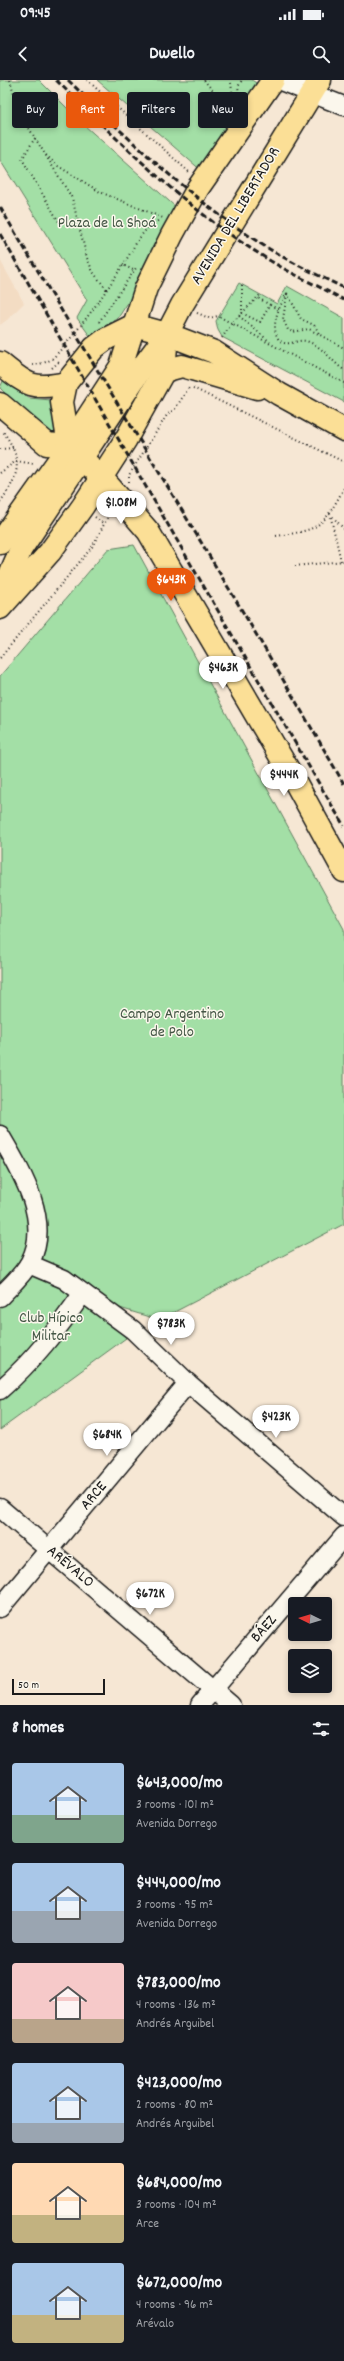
<!DOCTYPE html>
<meta charset="utf-8">
<style>
:root{--surface:#171b24;--page:#20242c;--text:#f1f3f6;--muted:#9ea1a6;--accent:#ea580c}
body{margin:0;font-family:Dekko,sans-serif;background:var(--page);color:var(--text);height:100vh;display:flex;flex-direction:column;font-size:15px;white-space:nowrap}
*{box-sizing:border-box;margin:0}
p{font-size:13px;color:var(--muted)}
.icon{flex:none;width:22px;height:22px;fill:none;stroke:currentColor;stroke-width:2;stroke-linecap:round;stroke-linejoin:round}
.map{position:relative;height:1625px;overflow:hidden}
.side{display:flex;flex-direction:column;background:var(--surface);flex:1}
.side>*{flex:none}
.hud{position:absolute;left:12px;top:12px;width:320px;height:36px;display:flex;gap:8px}
.needle{width:26px;rotate:275deg}
.tools{position:absolute;left:288px;top:1517px;display:grid;gap:8px}
.tools a{display:grid;place-items:center;width:44px;height:44px;border-radius:4px;background:var(--surface);box-shadow:0 2px 6px #0003;font-size:20px}
.scale{position:absolute;left:12px;bottom:10px;width:93px;box-sizing:border-box;padding-left:4px;border:2px solid #1c1c1c;border-top:0;font-size:11px;line-height:14px;white-space:nowrap;color:#1c1c1c;-webkit-text-stroke:3px #fbf7ec;paint-order:stroke}
.price{position:absolute;translate:-50% -34px;padding:0 9px;border-radius:14px;background:#fff;color:#222;font-size:13px;line-height:26px;filter:drop-shadow(0 1px 2px #0008)}
.price::after{content:'';position:absolute;left:50%;top:24px;width:12px;height:9px;margin-left:-6px;background:inherit;clip-path:polygon(0 0,100% 0,50% 100%)}
.price.selected{background:var(--accent);color:#fff}
ul{padding:0;list-style:none}
li{display:flex;align-items:center;gap:12px;height:100px;padding:0 12px}
li span{display:grid;place-items:center;flex:none;width:112px;height:80px;border-radius:4px;color:#555}
li>.icon{margin-inline-start:auto}
span .icon{width:48px;height:48px;fill:#fffc;stroke-width:1}
li b{font-size:17px}
h2{display:flex;justify-content:space-between;align-items:center;height:48px;padding:0 12px;font-size:17px}
.pill{padding:0 14px;border-radius:4px;background:var(--surface);box-shadow:0 2px 6px #0003;font-size:14px;line-height:36px}
.pill.selected{background:var(--accent);color:#fff}
.status{display:flex;justify-content:space-between;align-items:center;height:28px;padding:0 20px;background:var(--surface);direction:ltr}
.status svg{height:11px;fill:currentColor}
header{display:flex;justify-content:space-between;align-items:center;height:52px;padding:0 12px;background:var(--surface);font-size:18px;font-weight:700}
.map>svg:first-child{display:block}
.built{fill:#f3dcc3}
.green{fill:#a3dfa6;stroke:#607e61}
.lines{fill:none;stroke-linecap:round;stroke-linejoin:round}
.minor-casing{stroke:#1c1c1c;stroke-width:21}
.major-casing{stroke:#1c1c1c;stroke-width:25}
.path{stroke:#1c1c1c;stroke-width:2;stroke-dasharray:1 3;stroke-linecap:butt}
.minor{stroke:#fbf7ec;stroke-width:18}
.major{stroke:#fbdf96;stroke-width:22}
.rail{stroke:#1c1c1c;stroke-width:3;stroke-dasharray:6 3;stroke-linecap:butt}
.labels{text-anchor:middle;dominant-baseline:central;stroke-width:3;stroke-linejoin:round;paint-order:stroke}
.street-label{font-size:16px;fill:#1c1c1c;stroke:#fbf7ec}
.park-label{font-size:16px;fill:#445645;stroke:#fbf7ec}
</style>
<div class="status"><b>09:45</b><svg viewBox="0 0 49 12"><path d="M0 12V9h3v3zM5 12V6h3v6zM10 12V3h3v9zM15 12V0h3v12zM26 1h20v11H26zM47 4h2v5h-2z"/></svg></div>
<header><svg class="icon" aria-label="back" viewBox="0 0 24 24"><path d="M15 5l-7 7 7 7"/></svg>Dwello<svg class="icon" aria-label="search" viewBox="0 0 24 24"><circle cx="10" cy="10" r="6"/><path d="M15 15l6 6"/></svg></header>
<div class="map">
<svg width="344" height="1625" viewBox="0 0 344 1625">
<rect width="100%" height="100%" fill="#f6e7d4"/>
<filter id="ink" filterUnits="userSpaceOnUse"><feTurbulence type="fractalNoise" baseFrequency=".025" numOctaves="2"/><feDisplacementMap in="SourceGraphic" scale="8" xChannelSelector="R" yChannelSelector="G"/><feConvolveMatrix kernelMatrix="1 2 1 2 8 2 1 2 1" color-interpolation-filters="sRGB"/></filter>
<g filter="url(#ink)">
<polygon class="built" points="0,180 24,223 7,240 0,245"/>
<g class="green">
<polygon points="0,0 39,0 84,45 179,130 145,196 118,238 90,256 77,238 87,220 0,80"/>
<polygon points="97,0 252,0 256,3 256,11 203,92"/>
<polygon points="239,203 277,224 287,206 344,238 344,322 222,257 218,250 216,241"/>
<polygon points="3,301 29,318 51,320 51,332 57,348 52,357 35,344 0,308"/>
<polygon points="134,465 344,849 344,1144 159,1240 97,1221 126,1258 0,1350 0,596 108,469"/>
</g>
<g class="lines">
<defs>
<g id="minor">
<polyline points="278,0 344,26"/>
<path d="M 0,1055 C 21,1091 52,1141 30,1182 C 23,1195 10,1206 0,1217"/>
<polyline points="29,1184 64,1199 133,1250 188,1303 344,1437"/>
<path d="M 0,1310 C 34,1280 57,1250 83,1213"/>
<polyline points="0,1428 231,1625"/>
<polyline points="0,1528 188,1303"/>
<polyline points="200,1625 344,1456"/>
</g>
<g id="major">
<path d="M 0,283 C 26,304 32,311 66,303"/>
<polyline points="164,291 182,286 257,308"/>
<polyline points="0,324 47,364 69,366"/>
<polyline points="344,350 279,314 214,272 167,254 134,245 106,259 94,268 66,303 62,322 69,366 102,398 148,451 292,696 344,791"/>
<polyline points="0,463 69,366 121,286 146,208 172,155 198,108 273,0"/>
<polyline points="0,518 21,469 143,286 167,254"/>
<polyline points="0,528 50,472 83,426 126,359 164,291 167,254 182,225 320,0"/>
</g>
</defs>
<use href="#minor" class="minor-casing"/>
<use href="#major" class="major-casing"/>
<g class="path">
<polyline points="10,0 18,27 27,45 72,118 87,178 93,192 107,210"/>
<polyline points="87,0 189,92"/>
<polyline points="204,0 230,32"/>
<polyline points="231,3 234,26"/>
<polyline points="240,17 238,7 242,0"/>
<polyline points="35,58 22,79 59,142 78,141"/>
<polyline points="46,75 58,86 100,112 163,138"/>
<path d="M 123,185 C 133,170 142,147 160,140"/>
<polyline points="242,205 242,233 260,242 270,225 258,218"/>
<path d="M 287,213 C 280,226 269,245 279,260 C 288,268 296,259 306,261 C 323,266 331,281 344,290"/>
<polyline points="287,213 301,239 314,245 320,254"/>
<polyline points="287,214 283,239 288,250 293,252 309,249 344,268"/>
<polyline points="270,225 278,229"/>
<polyline points="197,233 209,238 218,236 344,303"/>
<polyline points="239,236 270,262"/>
<polyline points="99,242 136,188"/>
<polyline points="222,258 232,243 260,215"/>
<path d="M 33,285 C 40,284 50,282 55,276 C 80,249 103,216 123,185 L 135,191"/>
<polyline points="52,288 61,280"/>
<polyline points="193,308 344,382"/>
<polyline points="0,369 14,368"/>
<polyline points="0,393 16,381 35,384"/>
<polyline points="129,402 129,395 167,335 175,329 190,306"/>
<path d="M 0,422 C 21,394 23,379 2,350"/>
<polyline points="95,437 104,444"/>
<path d="M 276,456 C 320,450 323,447 344,408"/>
<polyline points="341,481 330,434 344,449"/>
<polyline points="295,486 344,481"/>
<polyline points="0,578 92,467 110,433"/>
</g>
<use href="#minor" class="minor"/>
<use href="#major" class="major"/>
<g class="rail">
<path d="M 56,0 C 121,63 184,127 261,175 C 287,192 317,205 344,220"/>
<path d="M 68,0 C 131,62 191,119 266,167 C 290,182 318,195 344,208"/>
<path d="M 0,127 C 114,320 232,510 344,704"/>
<path d="M 0,154 C 114,352 228,549 344,746"/>
</g>
</g>
</g>
<g class="labels">
<g class="street-label">
<text transform="translate(236 136) rotate(-59)">AVENIDA DEL LIBERTADOR</text>
<text transform="translate(94 1416) rotate(-50)">ARCE</text>
<text transform="translate(70 1487) rotate(40)">ARÉVALO</text>
<text transform="translate(264 1549) rotate(-49)">BÁEZ</text>
</g>
<g class="park-label">
<text x="107" y="143">Plaza de la Shoá</text>
<text x="172" y="934">Campo Argentino<tspan x="172" dy="18">de Polo</tspan></text>
<text x="51" y="1238">Club Hípico<tspan x="51" dy="18">Militar</tspan></text>
</g>
</g>
</svg>
<div class="tools">
<a><svg class="needle" viewBox="-14 -14 28 28"><path d="M0-13l5 13h-10z" fill="#e53935"/><path d="M0 13l5-13h-10z" fill="#9ea1a6"/></svg></a>
<a><svg class="icon" aria-label="layers" viewBox="0 0 24 24"><path d="M12 4l9 5-9 5-9-5zM3 14l9 5 9-5"/></svg></a>
</div>
<div class="scale">50 m</div>
<b class="price" style="left:121px;top:445px">$1.08M</b>
<b class="price selected" style="left:171px;top:522px">$643K</b>
<b class="price" style="left:223px;top:610px">$463K</b>
<b class="price" style="left:284px;top:717px">$444K</b>
<b class="price" style="left:171px;top:1266px">$783K</b>
<b class="price" style="left:276px;top:1359px">$423K</b>
<b class="price" style="left:107px;top:1377px">$684K</b>
<b class="price" style="left:150px;top:1536px">$672K</b>
<div class="hud">
<a class="pill">Buy</a>
<a class="pill selected">Rent</a>
<a class="pill">Filters</a>
<a class="pill">New</a>
</div>
</div>
<section class="side">
<h2>8 homes<svg class="icon" aria-label="filters" viewBox="0 0 24 24"><path d="M4 7h16M4 17h16"/><circle cx="9" cy="7" r="2"/><circle cx="15" cy="17" r="2"/></svg></h2>
<ul>
<li><span style="background:linear-gradient(#a9c7e8 65%,#7fa58c 0)"><svg class="icon" aria-label="home" viewBox="0 0 24 24"><path d="M3 11l9-7 9 7M6 9v11h12V9"/></svg></span><div><b>$643,000/mo</b><p>3 rooms · 101 m²</p><p>Avenida Dorrego</p></div></li>
<li><span style="background:linear-gradient(#a9c7e8 60%,#9aa5b1 0)"><svg class="icon" aria-label="home" viewBox="0 0 24 24"><path d="M3 11l9-7 9 7M6 9v11h12V9"/></svg></span><div><b>$444,000/mo</b><p>3 rooms · 95 m²</p><p>Avenida Dorrego</p></div></li>
<li><span style="background:linear-gradient(#f6c9c9 70%,#b9a48a 0)"><svg class="icon" aria-label="home" viewBox="0 0 24 24"><path d="M3 11l9-7 9 7M6 9v11h12V9"/></svg></span><div><b>$783,000/mo</b><p>4 rooms · 136 m²</p><p>Andrés Arguibel</p></div></li>
<li><span style="background:linear-gradient(#a9c7e8 75%,#9aa5b1 0)"><svg class="icon" aria-label="home" viewBox="0 0 24 24"><path d="M3 11l9-7 9 7M6 9v11h12V9"/></svg></span><div><b>$423,000/mo</b><p>2 rooms · 80 m²</p><p>Andrés Arguibel</p></div></li>
<li><span style="background:linear-gradient(#ffd9b3 65%,#c2b280 0)"><svg class="icon" aria-label="home" viewBox="0 0 24 24"><path d="M3 11l9-7 9 7M6 9v11h12V9"/></svg></span><div><b>$684,000/mo</b><p>3 rooms · 104 m²</p><p>Arce</p></div></li>
<li><span style="background:linear-gradient(#a9c7e8 65%,#c2b280 0)"><svg class="icon" aria-label="home" viewBox="0 0 24 24"><path d="M3 11l9-7 9 7M6 9v11h12V9"/></svg></span><div><b>$672,000/mo</b><p>4 rooms · 96 m²</p><p>Arévalo</p></div></li>
</ul>
</section>
